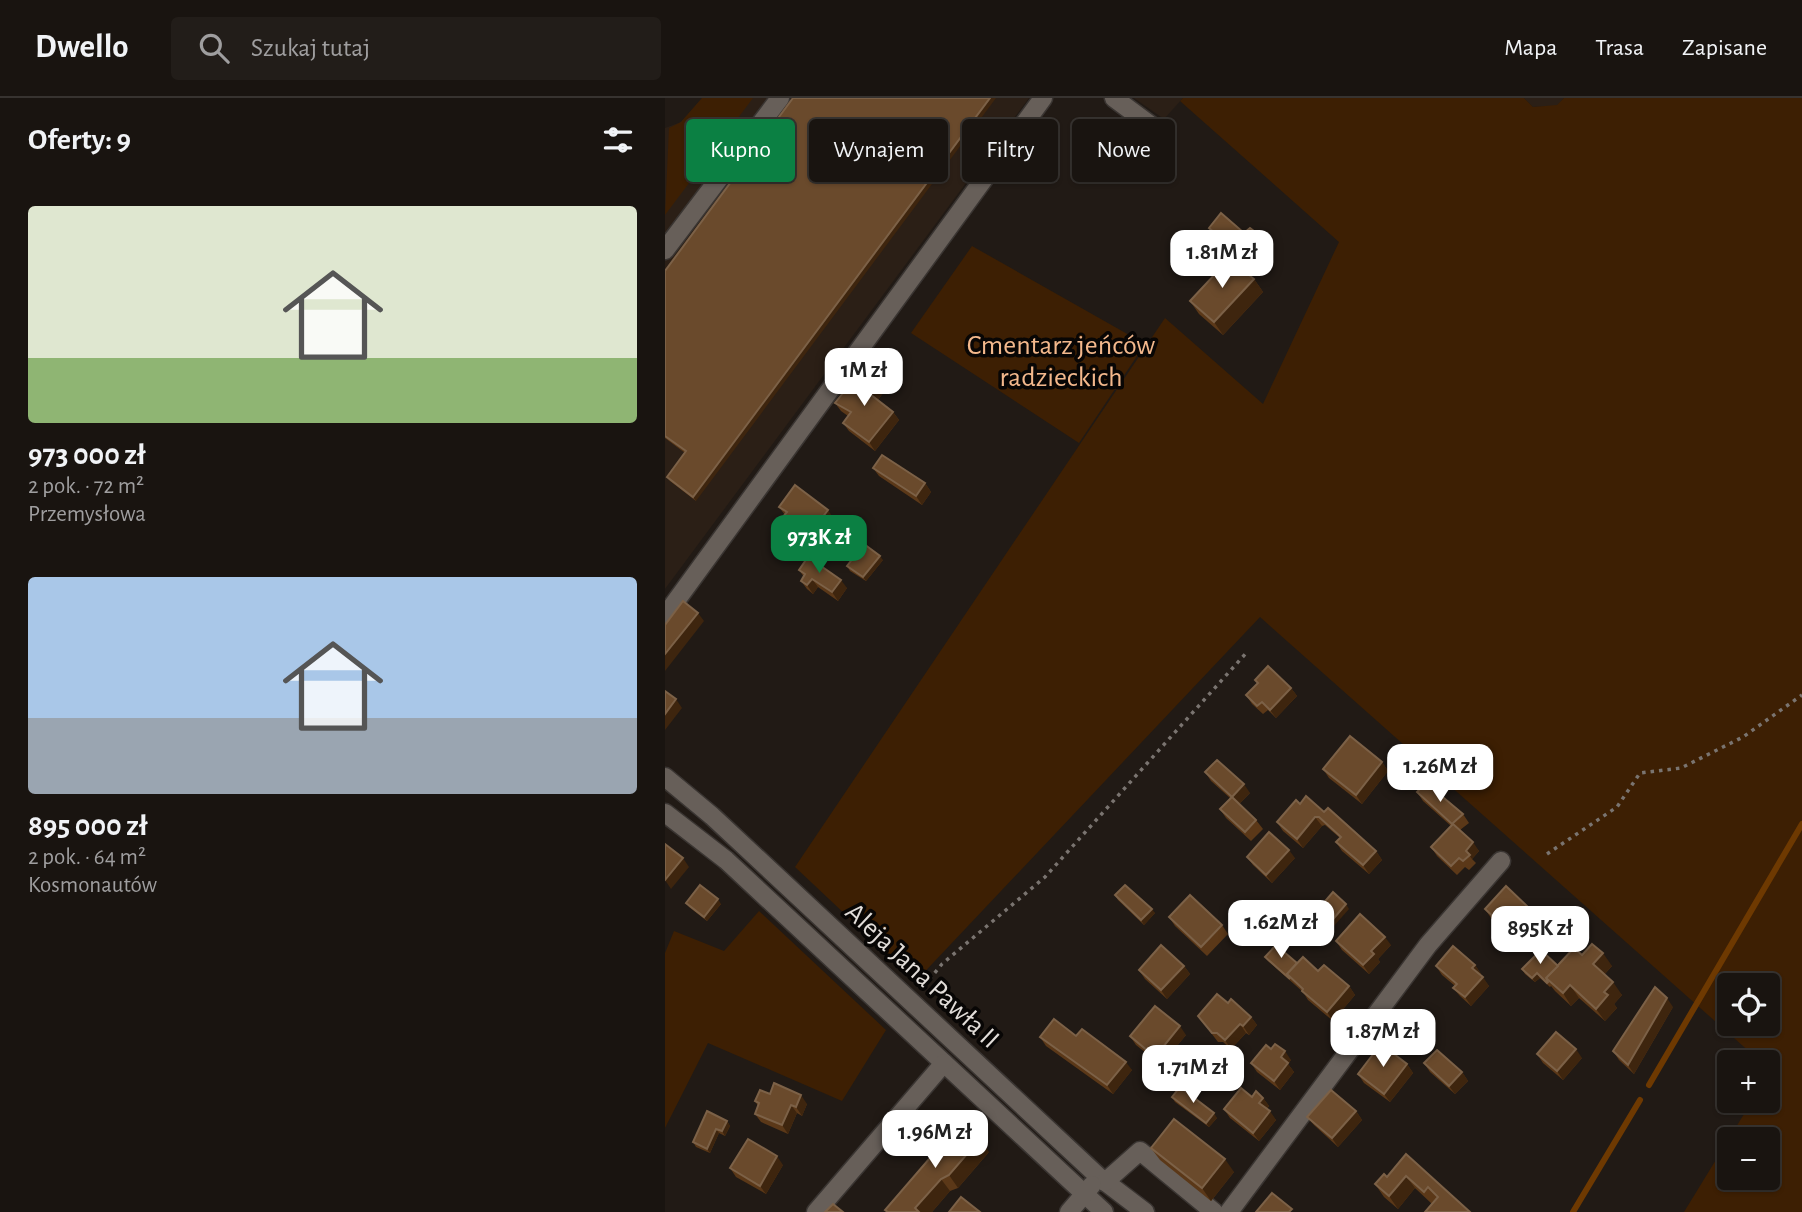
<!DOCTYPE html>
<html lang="pl">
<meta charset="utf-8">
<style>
:root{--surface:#191410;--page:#221d19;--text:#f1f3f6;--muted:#9f9e9f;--line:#373330;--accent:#0b8043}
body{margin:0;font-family:"Alegreya Sans",sans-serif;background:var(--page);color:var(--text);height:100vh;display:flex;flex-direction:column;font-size:26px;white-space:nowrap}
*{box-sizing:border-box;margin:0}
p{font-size:23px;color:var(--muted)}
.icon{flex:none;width:38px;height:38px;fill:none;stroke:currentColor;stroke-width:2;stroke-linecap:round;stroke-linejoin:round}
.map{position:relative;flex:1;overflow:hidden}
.side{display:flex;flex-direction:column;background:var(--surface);width:665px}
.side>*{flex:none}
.banner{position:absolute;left:21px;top:21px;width:665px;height:63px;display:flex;gap:14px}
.buttons{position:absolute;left:1052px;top:875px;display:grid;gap:14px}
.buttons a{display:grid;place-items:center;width:63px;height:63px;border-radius:7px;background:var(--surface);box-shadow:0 2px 5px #0004,0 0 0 2px var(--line);font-size:35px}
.price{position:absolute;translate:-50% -60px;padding:0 16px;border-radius:14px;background:#fff;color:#222;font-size:23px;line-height:46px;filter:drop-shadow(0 2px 4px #0008)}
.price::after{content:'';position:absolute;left:50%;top:42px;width:21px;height:16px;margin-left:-10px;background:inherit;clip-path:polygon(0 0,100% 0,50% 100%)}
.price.current{background:var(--accent);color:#fff}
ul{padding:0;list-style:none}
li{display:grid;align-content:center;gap:14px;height:371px;padding:0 28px}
li span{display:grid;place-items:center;height:217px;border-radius:7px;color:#555}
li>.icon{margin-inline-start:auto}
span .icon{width:126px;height:126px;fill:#fffc;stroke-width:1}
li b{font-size:30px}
h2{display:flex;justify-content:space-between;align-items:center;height:84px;padding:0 28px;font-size:30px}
.chip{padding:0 24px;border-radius:7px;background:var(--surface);box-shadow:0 2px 5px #0004,0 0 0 2px var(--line);font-size:24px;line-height:63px}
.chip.current{background:var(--accent);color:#fff}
header{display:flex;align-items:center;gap:42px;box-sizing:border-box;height:98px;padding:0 35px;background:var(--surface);border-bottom:2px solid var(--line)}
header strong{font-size:33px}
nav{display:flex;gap:38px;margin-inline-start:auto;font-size:24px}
.search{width:490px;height:63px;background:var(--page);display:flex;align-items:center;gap:18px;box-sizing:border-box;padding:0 24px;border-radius:7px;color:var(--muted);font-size:26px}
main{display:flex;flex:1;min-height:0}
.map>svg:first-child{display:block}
.built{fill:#2b1f16}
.green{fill:#3d1f03;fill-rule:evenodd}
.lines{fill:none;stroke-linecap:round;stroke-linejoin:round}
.stream{stroke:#6e3901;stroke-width:6}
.minor-casing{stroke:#3a3532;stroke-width:21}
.path{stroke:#7a7470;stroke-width:3.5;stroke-dasharray:3.5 5;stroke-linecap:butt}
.minor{stroke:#675f59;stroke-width:18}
.wall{fill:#5b3818}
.shaded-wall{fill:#3e250e}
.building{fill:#6a4a2c;stroke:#7c6147;stroke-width:2}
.labels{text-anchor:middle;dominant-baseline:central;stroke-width:7;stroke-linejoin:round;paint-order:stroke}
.park-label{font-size:28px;fill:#f3b88c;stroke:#080605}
.street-label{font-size:28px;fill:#e2ddd9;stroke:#080605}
</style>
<header>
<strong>Dwello</strong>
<div class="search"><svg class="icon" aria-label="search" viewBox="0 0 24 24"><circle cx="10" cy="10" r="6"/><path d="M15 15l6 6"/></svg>Szukaj tutaj</div>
<nav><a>Mapa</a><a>Trasa</a><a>Zapisane</a></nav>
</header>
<main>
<section class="side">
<h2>Oferty: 9<svg class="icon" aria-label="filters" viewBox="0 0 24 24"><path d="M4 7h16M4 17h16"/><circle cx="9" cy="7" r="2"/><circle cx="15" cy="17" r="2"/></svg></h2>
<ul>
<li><span style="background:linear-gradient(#dfe7d0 70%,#8fb573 0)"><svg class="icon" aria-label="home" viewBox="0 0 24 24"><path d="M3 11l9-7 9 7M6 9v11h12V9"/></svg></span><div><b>973 000 zł</b><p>2 pok. · 72 m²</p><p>Przemysłowa</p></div></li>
<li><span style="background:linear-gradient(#a9c7e8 65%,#9aa5b1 0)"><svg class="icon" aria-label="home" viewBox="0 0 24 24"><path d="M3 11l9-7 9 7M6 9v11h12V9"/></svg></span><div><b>895 000 zł</b><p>2 pok. · 64 m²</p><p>Kosmonautów</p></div></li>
</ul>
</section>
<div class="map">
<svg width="1137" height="1114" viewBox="0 0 1137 1114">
<rect width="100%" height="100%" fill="#211a15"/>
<g class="built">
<polygon points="37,0 364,0 0,491 0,30 16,24"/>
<polygon points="469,0 518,0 499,21"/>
<polygon points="859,0 899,0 892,8 868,9"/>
</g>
<g class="green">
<polygon points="37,0 88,0 0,117 4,30 16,24"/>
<path d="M 518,0 L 859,0 L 868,9 L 892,7 L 899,0 L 1137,0 L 1137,1114 L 1019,1114 L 1087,1003 L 1102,1003 L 1103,977 L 1105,972 L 1102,964 L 1096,964 L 595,519 L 251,883 L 130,769 L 500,220 L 598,306 L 674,144 L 515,3 ZM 1102,887 L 1102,926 L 1064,926 L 1064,887 ZM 1102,1041 L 1102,1080 L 1064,1080 L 1064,1041 Z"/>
<polygon points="307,148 480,246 414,345 246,235"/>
<polygon points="94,813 221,932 177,1003 43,945 0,1030 0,855 9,833 59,853"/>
</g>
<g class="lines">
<g class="stream">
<polyline points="984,987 1137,726"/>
<polyline points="908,1114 975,1002"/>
</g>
<defs>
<g id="minor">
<polyline points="449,0 488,29"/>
<polyline points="0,152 115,0"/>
<polyline points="0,518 378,0"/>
<polyline points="0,679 47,718 434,1079 480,1114"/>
<polyline points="0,715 61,762 439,1114"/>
<polyline points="440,1084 475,1053 549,1114"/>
<polyline points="151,1114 279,965"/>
<polyline points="404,1114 427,1087"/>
<polyline points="564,1114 763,847 836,763"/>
</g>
</defs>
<use href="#minor" class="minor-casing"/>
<g class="path">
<polyline points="882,756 952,709 975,675 1016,670 1078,639 1137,597"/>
<polyline points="259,888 277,866 380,779 583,553"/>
</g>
<use href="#minor" class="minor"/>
</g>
<g class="wall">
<polygon points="544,130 579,135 597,142 593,147 600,155 588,169 547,134"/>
<polygon points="0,173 31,403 5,383 2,379 20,355 0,340"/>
<polygon points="589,181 598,194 558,237 534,216 525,203"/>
<polygon points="221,291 213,302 228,314 234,322 210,353 184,333 178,325 183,318 176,313 170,305"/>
<polygon points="208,370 260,385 266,394 257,407 214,378"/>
<polygon points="114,409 169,421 154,442 144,434 139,441 123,429 117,420 120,417"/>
<polygon points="218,462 201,483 185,473 182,468"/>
<polygon points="134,472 182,490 173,503 153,489 148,496 142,491 136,483 139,479"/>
<polygon points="590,582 626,590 632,598 611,620 603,612 598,616 587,606 581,597 593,585"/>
<polygon points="717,664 723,673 697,706 664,680 658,671"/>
<polygon points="540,674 585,695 574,706 591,722 598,731 586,743 561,720 555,711 565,700 546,683"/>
<polygon points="752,694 798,716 804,725 795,732 814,753 807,761 811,765 804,772 800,769 792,777 772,758 766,749 786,728 758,703"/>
<polygon points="635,706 659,714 711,753 717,762 704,776 677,753 671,744 675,740 660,727 657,728 638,750 618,733 612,724"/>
<polygon points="582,759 630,760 607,785 588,767"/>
<polygon points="450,797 490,815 479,827 453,802"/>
<polygon points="21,805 56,806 42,823 24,809"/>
<polygon points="864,810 870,818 850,841 826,820 820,811"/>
<polygon points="504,819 557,827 563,836 542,858 510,828"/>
<polygon points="671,843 726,847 713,861 715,864 704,876 677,852"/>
<polygon points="917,857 947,868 939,877 957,897 949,906 952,910 940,923 914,900 906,908 890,893 886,888 885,889 875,880 870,884 860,876 857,871 893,868"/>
<polygon points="600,859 632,865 653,873 684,888 690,897 668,923 643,902 638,894 603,863"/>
<polygon points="810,867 816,876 815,877 824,888 806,908 795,898 788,890 790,888 777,877 771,868"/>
<polygon points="519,868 525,876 502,901 480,881 474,872"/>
<polygon points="563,905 586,919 592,927 584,937 581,935 566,951 558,944 553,944 533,918"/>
<polygon points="1008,909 969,976 954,962 948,953"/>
<polygon points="521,937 496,967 471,947 465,938"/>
<polygon points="411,938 467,972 448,996 381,948 375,939"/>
<polygon points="606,951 626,962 623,966 629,974 615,992 592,974 586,965"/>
<polygon points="872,956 917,960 898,982 878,965"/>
<polygon points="759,965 797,974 803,983 790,996 765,974"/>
<polygon points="742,966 748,975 725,1004 699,985 693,976"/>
<polygon points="105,996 142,1006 137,1018 132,1015 123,1036 96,1024 90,1016 93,1008 90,1003"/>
<polygon points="507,999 552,1020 544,1029 510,1004"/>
<polygon points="587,999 598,1000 604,1008 602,1011 611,1022 594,1043 565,1020 559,1011"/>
<polygon points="691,1013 697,1022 673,1049 649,1027 642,1019"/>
<polygon points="62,1023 65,1028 60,1038 54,1035 45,1055 31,1049 28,1044"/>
<polygon points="486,1050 569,1074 546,1103 495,1062"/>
<polygon points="324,1054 293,1090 285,1093 267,1114 221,1114 220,1112"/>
<polygon points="741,1056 805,1114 767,1106 750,1090 733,1111 719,1099 710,1086 722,1079"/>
<polygon points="118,1067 101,1096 71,1079 65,1070"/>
</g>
<g class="shaded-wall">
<polygon points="325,0 331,0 31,403 28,399"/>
<polygon points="594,137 597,142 592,148 589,144"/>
<polygon points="597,150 600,155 588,169 585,165"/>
<polygon points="589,181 598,194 558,237 549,224"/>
<polygon points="215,282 221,291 211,305 205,296"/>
<polygon points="228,314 234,322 210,353 204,344"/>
<polygon points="260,385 266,394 257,407 251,398"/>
<polygon points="163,412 169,421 154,442 147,433"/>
<polygon points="138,426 144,434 139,441 133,433"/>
<polygon points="215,458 218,462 201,483 198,479"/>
<polygon points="147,481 153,489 148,496 142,487"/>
<polygon points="176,482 182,490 173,503 167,494"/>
<polygon points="33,515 39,523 0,573 0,556"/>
<polygon points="626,590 632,598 611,620 605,612"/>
<polygon points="11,601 17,610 0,632 0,616"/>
<polygon points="717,664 723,673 697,706 691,697"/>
<polygon points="579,686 585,695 573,707 567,699"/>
<polygon points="650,719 657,728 638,750 632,741"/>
<polygon points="808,744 814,753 807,761 801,753"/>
<polygon points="624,752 630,760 607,785 601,777"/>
<polygon points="711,753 717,762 704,776 698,767"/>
<polygon points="18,760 24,769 6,791 0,782"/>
<polygon points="53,801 56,806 42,823 39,819"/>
<polygon points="681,806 684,811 661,837 658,833"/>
<polygon points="864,810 870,818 850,841 844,833"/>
<polygon points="487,811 490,815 479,827 476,822"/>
<polygon points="720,839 726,847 713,861 715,864 704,876 698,867 706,853"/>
<polygon points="938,855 947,868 937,879 928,866"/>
<polygon points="810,867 816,876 813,879 807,870"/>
<polygon points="519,868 525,876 502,901 496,892"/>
<polygon points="872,875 875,880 870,884 867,880"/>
<polygon points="818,879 824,888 806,908 800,899"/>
<polygon points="948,884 957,897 949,906 952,910 940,923 931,911 939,894"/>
<polygon points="905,887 914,900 906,908 898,895"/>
<polygon points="684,888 690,897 668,923 662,914"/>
<polygon points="1002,900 1008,909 969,976 963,967"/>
<polygon points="586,919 592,927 584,937 578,928"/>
<polygon points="575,926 581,935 566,951 560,942"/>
<polygon points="515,928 521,937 496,967 490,959"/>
<polygon points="911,951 917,960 898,982 892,973"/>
<polygon points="620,953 626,962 623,966 629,974 615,992 609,983 616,959"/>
<polygon points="461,964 467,972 448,996 442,987"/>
<polygon points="742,966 748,975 725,1004 719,996"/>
<polygon points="797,974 803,983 790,996 784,988"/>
<polygon points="136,997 142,1006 137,1018 131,1009"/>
<polygon points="598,1000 604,1008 600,1013 594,1005"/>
<polygon points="126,1007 132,1015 123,1036 117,1027"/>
<polygon points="605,1013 611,1022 594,1043 588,1035"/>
<polygon points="691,1013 697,1022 673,1049 667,1040"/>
<polygon points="549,1015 552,1020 544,1029 541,1025"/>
<polygon points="62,1023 65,1028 60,1038 57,1033"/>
<polygon points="51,1031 54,1035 45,1055 42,1051"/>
<polygon points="315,1041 324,1054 293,1090 284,1077"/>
<polygon points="112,1058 118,1067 101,1096 95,1088"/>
<polygon points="560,1061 569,1074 546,1103 537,1090"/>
<polygon points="741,1078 750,1090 733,1111 724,1098"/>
<polygon points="276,1081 285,1093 267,1114 252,1114 250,1110"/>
</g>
<g class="building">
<polygon points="128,0 325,0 28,399 2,379 21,353 0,338 0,173"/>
<polygon points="556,115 579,135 585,130 594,137 589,144 597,150 585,165 544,130"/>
<polygon points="564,161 589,181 549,224 525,203"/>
<polygon points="204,274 215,282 205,296 228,314 204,344 178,325 186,314 170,305 182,290 186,286 194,286"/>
<polygon points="217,357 260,385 251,398 208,370"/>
<polygon points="130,387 163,412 147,433 138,426 133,433 117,420 122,414 114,409"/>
<polygon points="199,446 215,458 198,479 182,468"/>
<polygon points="143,459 176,482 167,494 147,481 142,487 136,483 140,476 134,472"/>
<polygon points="18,503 33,515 0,556 0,527"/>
<polygon points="603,568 626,590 605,612 597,604 592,608 581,597 593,585 590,582"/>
<polygon points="0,593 11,601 0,616"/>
<polygon points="685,638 717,664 691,697 658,671"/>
<polygon points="552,662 579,686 567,699 540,674"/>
<polygon points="761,685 798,716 787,726 752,694"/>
<polygon points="641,698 659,714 663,710 711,753 698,767 671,744 676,739 654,719 650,719 632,741 612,724 631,702 635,706"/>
<polygon points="567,699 591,722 580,734 555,711"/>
<polygon points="788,726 808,744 801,753 805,757 798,763 794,760 786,768 766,749"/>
<polygon points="604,734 624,752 601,777 582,759"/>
<polygon points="0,746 18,760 0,782"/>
<polygon points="35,787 53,801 39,819 21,805"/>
<polygon points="460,787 487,811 476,822 450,797"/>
<polygon points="841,788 864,810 844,833 820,811"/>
<polygon points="668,794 681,806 658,833 645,821"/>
<polygon points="525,797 557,827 536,849 504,819"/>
<polygon points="695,816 720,839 706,853 709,856 698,867 671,843"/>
<polygon points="927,846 938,855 928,866 948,884 939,894 943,897 931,911 905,887 898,895 881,880 909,850 917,857"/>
<polygon points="496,847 519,868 496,892 474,872"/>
<polygon points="611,847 632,865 622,876 625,881 600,859"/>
<polygon points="788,848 810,867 807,870 818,879 800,899 788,890 792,886 771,868"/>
<polygon points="876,852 893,868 881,880 883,884 882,885 872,875 867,880 857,871"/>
<polygon points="638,859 653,873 659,867 684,888 662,914 637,893 638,891 622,876"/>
<polygon points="990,889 1002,900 963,967 948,953"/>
<polygon points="552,896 563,905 566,901 586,919 578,928 575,926 560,942 552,935 547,935 533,918"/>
<polygon points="490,908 515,928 490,959 465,938"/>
<polygon points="389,921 411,938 417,931 461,964 442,987 375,939"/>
<polygon points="891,934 911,951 892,973 872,956"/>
<polygon points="610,946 620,953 616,959 623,965 609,983 586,965 601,947 606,951"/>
<polygon points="716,946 742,966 719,996 693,976"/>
<polygon points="772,952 797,974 784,988 759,965"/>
<polygon points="109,985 136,997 131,1009 126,1007 117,1027 90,1016 94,1005 90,1003 95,992 105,996"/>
<polygon points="515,989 549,1015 541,1025 507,999"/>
<polygon points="576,990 587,999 591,993 598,1000 594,1005 605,1013 588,1035 559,1011"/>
<polygon points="666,992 691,1013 667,1040 642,1019"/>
<polygon points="42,1013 62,1023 57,1033 51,1031 42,1051 28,1044"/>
<polygon points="509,1021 560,1061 537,1090 486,1050"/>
<polygon points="296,1024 315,1041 284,1077 276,1081 250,1110 254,1114 223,1114 220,1112"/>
<polygon points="83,1041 112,1058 95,1088 65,1070"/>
<polygon points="741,1056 805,1114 760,1114 773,1099 763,1089 759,1094 741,1078 724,1098 710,1086 719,1076 722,1079"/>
<polygon points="607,1095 627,1111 624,1114 591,1114"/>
<polygon points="296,1099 315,1114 284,1114"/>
<polygon points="168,1106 178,1114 160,1114"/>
</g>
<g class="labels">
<g class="park-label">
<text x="396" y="248">Cmentarz jeńców<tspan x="396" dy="32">radzieckich</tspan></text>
</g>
<g class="street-label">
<text transform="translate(257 878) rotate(43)">Aleja Jana Pawła II</text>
</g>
</g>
</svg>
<div class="buttons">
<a><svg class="icon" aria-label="locate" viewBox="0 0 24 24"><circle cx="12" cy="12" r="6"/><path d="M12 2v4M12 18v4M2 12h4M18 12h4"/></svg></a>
<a>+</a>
<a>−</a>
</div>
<b class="price" style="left:557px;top:192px">1.81M zł</b>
<b class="price" style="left:199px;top:310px">1M zł</b>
<b class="price current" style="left:154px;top:477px">973K zł</b>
<b class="price" style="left:775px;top:706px">1.26M zł</b>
<b class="price" style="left:616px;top:862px">1.62M zł</b>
<b class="price" style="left:875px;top:868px">895K zł</b>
<b class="price" style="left:718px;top:971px">1.87M zł</b>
<b class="price" style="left:528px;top:1007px">1.71M zł</b>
<b class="price" style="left:270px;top:1072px">1.96M zł</b>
<div class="banner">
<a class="chip current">Kupno</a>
<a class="chip">Wynajem</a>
<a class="chip">Filtry</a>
<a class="chip">Nowe</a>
</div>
</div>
</main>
